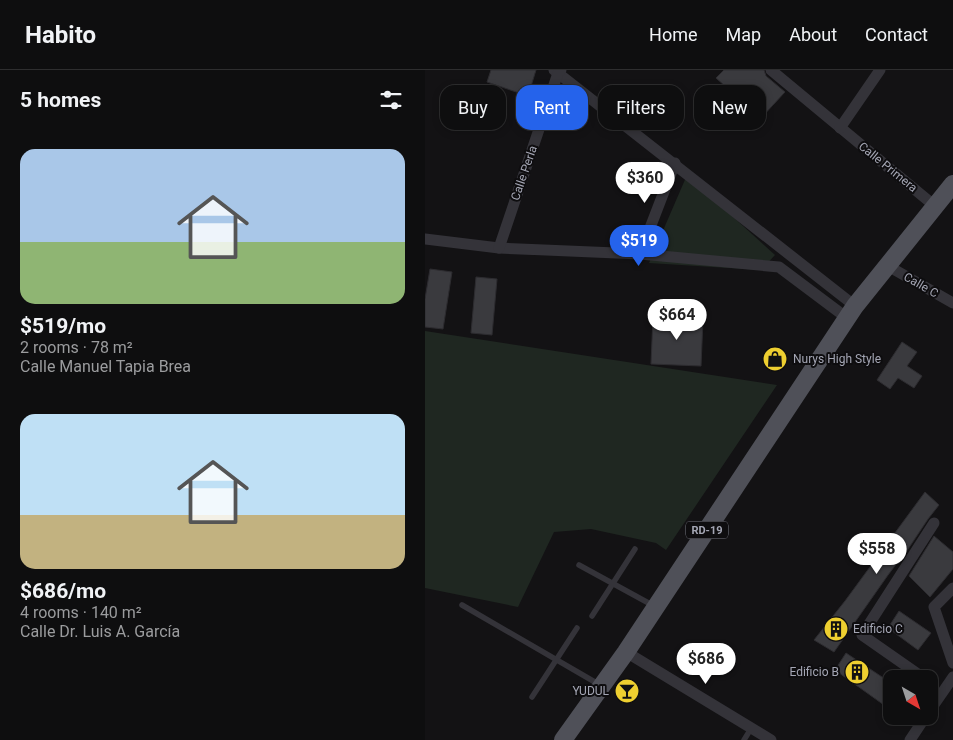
<!DOCTYPE html>
<meta charset="utf-8">
<style>
:root{--surface:#0e0e0f;--page:#171718;--text:#f1f3f6;--muted:#9b9c9e;--line:#2e2e2f;--accent:#2563eb}
body{margin:0;font-family:Roboto,sans-serif;background:var(--page);color:var(--text);height:100vh;display:flex;flex-direction:column;font-size:19px;white-space:nowrap}
*{box-sizing:border-box;margin:0}
p{font-size:16px;color:var(--muted)}
.icon{flex:none;width:28px;height:28px;fill:none;stroke:currentColor;stroke-width:2;stroke-linecap:round;stroke-linejoin:round}
.map{position:relative;flex:1;overflow:hidden}
.panel{display:flex;flex-direction:column;background:var(--surface);width:425px}
.panel>*{flex:none}
.guide{position:absolute;left:15px;top:15px;width:438px;height:45px;display:flex;gap:10px}
.needle{width:32px;rotate:141deg}
.controls{position:absolute;left:458px;top:600px;display:grid;gap:10px}
.controls a{display:grid;place-items:center;width:55px;height:55px;border-radius:10px;background:var(--surface);box-shadow:0 2px 8px #0003,0 0 0 1px var(--line);font-size:25px}
.price{position:absolute;translate:-50% -42px;padding:0 11px;border-radius:18px;background:#fff;color:#222;font-size:16px;line-height:32px;filter:drop-shadow(0 1px 2px #0008)}
.price::after{content:'';position:absolute;left:50%;top:30px;width:15px;height:11px;margin-left:-8px;background:inherit;clip-path:polygon(0 0,100% 0,50% 100%)}
.price.current{background:var(--accent);color:#fff}
ul{padding:0;list-style:none}
li{display:grid;align-content:center;gap:10px;height:265px;padding:0 20px}
li span{display:grid;place-items:center;height:155px;border-radius:15px;color:#555}
li>.icon{margin-inline-start:auto}
span .icon{width:90px;height:90px;fill:#fffc;stroke-width:1}
li b{font-size:21px}
h2{display:flex;justify-content:space-between;align-items:center;height:60px;padding:0 20px;font-size:21px}
.pill{padding:0 18px;border-radius:15px;background:var(--surface);box-shadow:0 2px 8px #0003,0 0 0 1px var(--line);font-size:18px;line-height:45px}
.pill.current{background:var(--accent);color:#fff}
header{display:flex;align-items:center;gap:30px;box-sizing:border-box;height:70px;padding:0 25px;background:var(--surface);border-bottom:1px solid var(--line)}
header strong{font-size:24px}
nav{display:flex;gap:28px;margin-inline-start:auto;font-size:18px}
main{display:flex;flex:1;min-height:0}
.map>svg:first-child{display:block}
.green{fill:#1f2721}
.building{fill:#3a3a3e;stroke:#2d2c30}
.lines{fill:none;stroke-linecap:round;stroke-linejoin:round}
.service{stroke:#343339;stroke-width:5.5}
.minor{stroke:#343339;stroke-width:11}
.primary{stroke:#4f5058;stroke-width:18}
.labels{text-anchor:middle;dominant-baseline:central;stroke-width:4;stroke-linejoin:round;paint-order:stroke}
.shield{fill:#0e0d0f;stroke:#777882;stroke-width:1}
.shield-label{font-size:11px;font-weight:bold;fill:#a4a6b4}
.street-label{font-size:12px;fill:#a4a6b4;stroke:#0e0d0f}
.poi-label{font-size:12px;fill:#a4a6b4;stroke:#0e0d0f;text-anchor:start}
</style>
<header>
<strong>Habito</strong>
<nav><a>Home</a><a>Map</a><a>About</a><a>Contact</a></nav>
</header>
<main>
<section class="panel">
<h2>5 homes<svg class="icon" aria-label="filters" viewBox="0 0 24 24"><path d="M4 7h16M4 17h16"/><circle cx="9" cy="7" r="2"/><circle cx="15" cy="17" r="2"/></svg></h2>
<ul>
<li><span style="background:linear-gradient(#a9c7e8 60%,#8fb573 0)"><svg class="icon" aria-label="home" viewBox="0 0 24 24"><path d="M3 11l9-7 9 7M6 9v11h12V9"/></svg></span><div><b>$519/mo</b><p>2 rooms · 78 m²</p><p>Calle Manuel Tapia Brea</p></div></li>
<li><span style="background:linear-gradient(#bfe0f5 65%,#c2b280 0)"><svg class="icon" aria-label="home" viewBox="0 0 24 24"><path d="M3 11l9-7 9 7M6 9v11h12V9"/></svg></span><div><b>$686/mo</b><p>4 rooms · 140 m²</p><p>Calle Dr. Luis A. García</p></div></li>
</ul>
</section>
<div class="map">
<svg width="528" height="670" viewBox="0 0 528 670">
<rect width="100%" height="100%" fill="#131214"/>
<g class="green">
<polygon points="262,105 350,185 336,200 224,193"/>
<polygon points="0,261 352,315 241,480 231,473 166,459 129,462 93,537 0,518"/>
</g>
<g class="building">
<polygon points="66,0 111,0 103,26 62,12"/>
<polygon points="299,0 339,0 341,6 360,22 336,48 291,8"/>
<polygon points="5,199 27,202 18,259 0,257 0,229"/>
<polygon points="51,207 72,209 67,265 46,263"/>
<polygon points="228,247 278,249 276,296 226,294"/>
<polygon points="477,272 492,282 482,296 497,306 489,318 473,308 465,319 452,310"/>
<polygon points="500,422 514,435 503,449 473,494 472,493 463,505 409,582 389,570 420,531"/>
<polygon points="509,466 528,482 528,499 505,527 484,506"/>
<polygon points="474,541 506,563 493,580 463,558"/>
<polygon points="421,583 466,613 466,640 410,600"/>
</g>
<g class="lines">
<g class="service">
<polyline points="154,495 229,536"/>
<polyline points="37,535 175,615"/>
<polyline points="167,546 210,479"/>
<polyline points="107,627 152,558"/>
<polyline points="319,670 327,657"/>
</g>
<g class="minor">
<polyline points="129,0 430,236"/>
<polyline points="346,0 511,137"/>
<polyline points="415,58 455,0"/>
<polyline points="0,169 74,178 215,184 354,197 422,248"/>
<polyline points="74,178 133,3 136,0"/>
<polyline points="215,184 250,93"/>
<polyline points="463,196 528,233"/>
<polyline points="528,518 509,537 528,593"/>
<polyline points="201,582 346,670"/>
<polyline points="500,609 437,565 509,453"/>
<polyline points="504,642 528,607"/>
<polyline points="485,670 501,646"/>
</g>
<polyline class="primary" points="138,670 201,582 430,236 528,114"/>
</g>
<defs>
<symbol id="shop-disc" viewBox="-11 -11 22 22"><circle r="9.5" fill="#eecf30" stroke="#0e0d0f"/><path d="M-5-2.5h2.3a2.7 3.5 0 0 1 5.4 0H5L5.5 6h-11ZM-1.5-2.5h3a1.5 2.3 0 0 0-3 0Z" fill="#111"/></symbol>
<symbol id="building-disc" viewBox="-11 -11 22 22"><circle r="9.5" fill="#eecf30" stroke="#0e0d0f"/><path d="M-4-6H4V6H1V3H-1V6H-4ZM-2.5-4.3h1.7v1.8h-1.7ZM.8-4.3h1.7v1.8H.8ZM-2.5-1h1.7V.8h-1.7ZM.8-1h1.7V.8H.8Z" fill="#111"/></symbol>
<symbol id="bar-disc" viewBox="-11 -11 22 22"><circle r="9.5" fill="#eecf30" stroke="#0e0d0f"/><path d="M-6-5H6L.8 .8V4.5H3.5V6h-7V4.5H-.8V.8Z" fill="#111"/></symbol>
</defs>
<g fill-rule="evenodd">
<use href="#shop-disc" x="336" y="275" width="28" height="28"/>
<use href="#building-disc" x="397" y="545" width="28" height="28"/>
<use href="#building-disc" x="418" y="588" width="28" height="28"/>
<use href="#bar-disc" x="188" y="607" width="28" height="28"/>
</g>
<g class="labels">
<rect class="shield" x="261" y="451.5" width="42" height="17" rx="4"/>
<g class="shield-label">
<text x="282" y="460">RD-19</text>
</g>
<g class="street-label">
<text transform="translate(463 97) rotate(39)">Calle Primera</text>
<text transform="translate(99 103) rotate(-71)">Calle Perla</text>
<text transform="translate(496 215) rotate(30)">Calle C</text>
</g>
<g class="poi-label">
<text x="368" y="289">Nurys High Style</text>
<text x="428" y="559">Edificio C</text>
<text x="414" y="602" text-anchor="end">Edificio B</text>
<text x="184" y="621" text-anchor="end">YUDUL</text>
</g>
</g>
</svg>
<div class="controls">
<a><svg class="needle" viewBox="-14 -14 28 28"><path d="M0-13l5 13h-10z" fill="#e53935"/><path d="M0 13l5-13h-10z" fill="#9b9c9e"/></svg></a>
</div>
<b class="price" style="left:220px;top:134px">$360</b>
<b class="price current" style="left:214px;top:197px">$519</b>
<b class="price" style="left:252px;top:271px">$664</b>
<b class="price" style="left:452px;top:505px">$558</b>
<b class="price" style="left:281px;top:615px">$686</b>
<div class="guide">
<a class="pill">Buy</a>
<a class="pill current">Rent</a>
<a class="pill">Filters</a>
<a class="pill">New</a>
</div>
</div>
</main>
